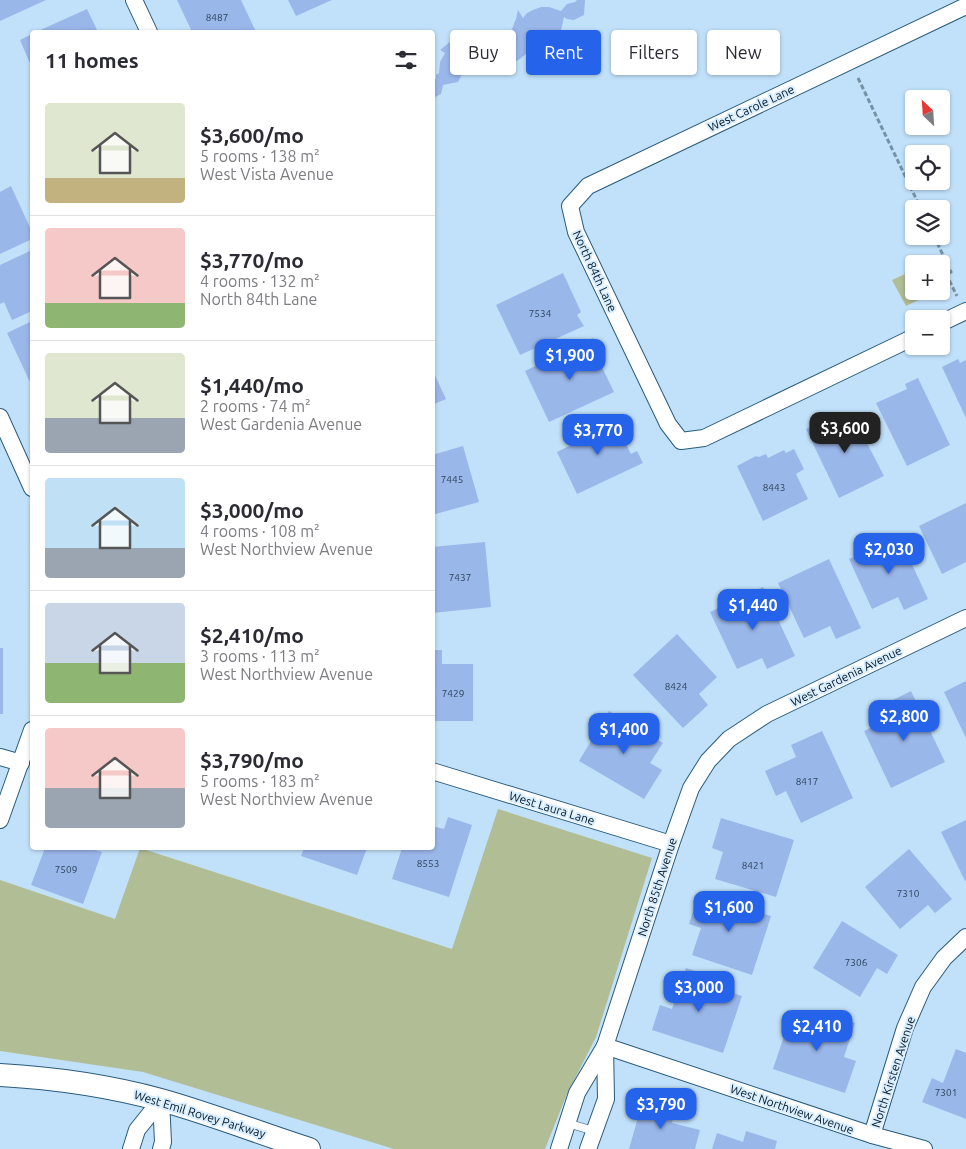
<!DOCTYPE html>
<meta charset="utf-8">
<style>
:root{--surface:#fff;--page:#f2f2f3;--text:#2b2b33;--muted:#7c7c81;--line:#e1e1e2;--accent:#2563eb}
body{margin:0;font-family:Ubuntu,sans-serif;background:var(--page);color:var(--text);height:100vh;display:flex;flex-direction:column;font-size:19px;white-space:nowrap}
*{box-sizing:border-box;margin:0}
p{font-size:16px;color:var(--muted)}
.icon{flex:none;width:28px;height:28px;fill:none;stroke:currentColor;stroke-width:2;stroke-linecap:round;stroke-linejoin:round}
.map{position:relative;flex:1;overflow:hidden}
.drawer{position:absolute;left:30px;top:30px;width:405px;height:820px;display:flex;flex-direction:column;background:var(--surface);border-radius:5px;box-shadow:0 1px 4px #0004}
.drawer>*{flex:none}
.top-card{position:absolute;left:450px;top:30px;width:440px;height:45px;display:flex;gap:10px}
.needle{width:32px;rotate:335deg}
.controls{position:absolute;left:905px;top:90px;display:grid;gap:10px}
.controls a{display:grid;place-items:center;width:45px;height:45px;border-radius:5px;background:var(--surface);box-shadow:0 1px 4px #0004;font-size:25px}
.price{position:absolute;translate:-50% -42px;padding:0 11px;border-radius:10px;background:var(--accent);color:#fff;font-size:16px;line-height:32px;filter:drop-shadow(0 1px 2px #0008)}
.price::after{content:'';position:absolute;left:50%;top:30px;width:15px;height:11px;margin-left:-8px;background:inherit;clip-path:polygon(0 0,100% 0,50% 100%)}
.price.current{background:#222;color:#fff}
ul{padding:0;list-style:none}
li{display:flex;align-items:center;gap:15px;height:125px;padding:0 15px}
li+li{border-top:1px solid var(--line)}
li span{display:grid;place-items:center;flex:none;width:140px;height:100px;border-radius:5px;color:#555}
li>.icon{margin-inline-start:auto}
span .icon{width:60px;height:60px;fill:#fffc;stroke-width:1}
li b{font-size:21px}
h2{display:flex;justify-content:space-between;align-items:center;height:60px;padding:0 15px;font-size:21px}
.tag{padding:0 18px;border-radius:5px;background:var(--surface);box-shadow:0 1px 4px #0004;font-size:18px;line-height:45px}
.tag.current{background:var(--accent);color:#fff}
.map>svg:first-child{display:block}
.green{fill:#b1bd95}
.building{fill:#9ab7ea}
.lines{fill:none;stroke-linecap:round;stroke-linejoin:round}
.lane-casing{stroke:#285b7e;stroke-width:9}
.street-casing{stroke:#285b7e;stroke-width:18}
.secondary-casing{stroke:#285b7e;stroke-width:24}
.path{stroke:#7692a7;stroke-width:3;stroke-dasharray:5 2.5;stroke-linecap:butt}
.lane{stroke:#fff;stroke-width:8}
.street{stroke:#fff;stroke-width:16}
.secondary{stroke:#fff;stroke-width:22}
.labels{text-anchor:middle;dominant-baseline:central;stroke-width:4;stroke-linejoin:round;paint-order:stroke}
.number-label{font-size:10px;fill:#2b425a}
.street-label{font-size:12px;fill:#061b2a;stroke:#d8edfe}
</style>
<div class="map">
<svg width="966" height="1149" viewBox="0 0 966 1149">
<rect width="100%" height="100%" fill="#c1e1fa"/>
<g class="green">
<polygon points="914,270 914,291 930,291 931,294 906,306 892,280"/>
<polygon points="498,809 652,858 596,1037 567,1094 545,1149 394,1149 143,1072 0,1051 0,880 115,919 140,848 452,949"/>
</g>
<g class="building">
<polygon points="0,0 46,0 0,21"/>
<polygon points="177,0 241,0 256,32 192,32"/>
<polygon points="288,0 332,0 296,16"/>
<polygon points="577,0 585,0 584,15 574,20 567,19 564,17 560,35 550,34 541,39 533,48 520,59 504,68 490,71 477,66 470,67 464,70 458,82 443,85 441,94 435,97 432,96 432,81 436,79 436,75 439,73 440,62 445,53 440,50 451,41 457,39 465,41 477,46 485,46 498,43 508,36 512,29 516,19 518,10 523,18 527,13 533,10 541,7 549,7 561,11 567,4 575,2"/>
<polygon points="87,9 98,32 36,32"/>
<polygon points="32,34 32,68 20,40"/>
<polygon points="11,186 32,232 32,239 0,254 0,192"/>
<polygon points="32,250 32,311 12,320 4,302 0,304 0,265"/>
<polygon points="563,273 581,312 577,315 584,326 520,355 496,305"/>
<polygon points="32,321 32,381 30,382 7,333"/>
<polygon points="593,338 601,356 598,359 614,392 549,422 525,371"/>
<polygon points="958,359 960,363 966,360 966,418 942,367"/>
<polygon points="432,369 446,399 432,405"/>
<polygon points="918,378 950,445 907,466 876,403 907,389 905,384"/>
<polygon points="851,412 884,476 839,498 806,429 824,421 830,422"/>
<polygon points="608,417 611,425 618,422 626,440 624,440 631,454 637,451 643,463 577,494 557,452 579,441 575,433"/>
<polygon points="463,446 479,502 432,515 432,455"/>
<polygon points="794,449 804,469 796,474 808,499 763,521 737,466 756,456 759,457 766,454 768,458 784,450 786,453"/>
<polygon points="966,503 966,562 942,574 919,526"/>
<polygon points="899,536 928,599 904,610 898,597 872,609 849,559"/>
<polygon points="485,542 491,607 432,613 432,547"/>
<polygon points="829,559 861,628 836,639 830,626 804,638 778,583"/>
<polygon points="763,587 795,656 767,669 762,658 737,669 710,612"/>
<polygon points="677,634 717,677 699,694 708,705 683,728 633,675"/>
<rect x="0" y="648" width="3" height="66"/>
<polygon points="432,650 442,650 442,664 473,664 473,721 432,721"/>
<polygon points="966,681 966,738 944,692"/>
<polygon points="911,691 945,762 891,788 864,731 890,718 883,705"/>
<polygon points="609,711 663,743 650,763 662,770 644,799 579,761"/>
<polygon points="822,731 853,798 801,823 786,791 776,796 765,771 796,757 791,745"/>
<polygon points="448,817 472,825 449,897 392,879 402,848 432,848 432,826 444,829"/>
<polygon points="721,818 794,840 776,897 715,879 723,852 712,848"/>
<polygon points="966,820 966,880 965,881 941,832"/>
<polygon points="45,848 88,848 102,852 83,904 31,885"/>
<polygon points="304,848 367,848 357,875 301,856"/>
<polygon points="909,849 952,899 935,913 928,905 900,929 865,887"/>
<polygon points="699,893 771,916 752,975 692,955 701,928 689,924"/>
<polygon points="842,921 898,955 887,974 877,968 860,997 813,968"/>
<polygon points="686,968 711,976 708,985 742,996 723,1053 652,1030 660,1005 672,1009"/>
<polygon points="792,1012 828,1025 831,1015 855,1023 844,1057 856,1061 845,1093 773,1069"/>
<polygon points="956,1049 966,1053 966,1119 922,1102 932,1078 943,1083"/>
<polygon points="643,1100 675,1109 672,1123 700,1130 695,1149 629,1149"/>
<polygon points="746,1131 777,1141 775,1149 712,1149 717,1133 743,1142"/>
</g>
<g class="lines">
<defs>
<polyline id="lane" points="567,1123 594,1131"/>
<g id="street">
<polyline points="134,0 149,32"/>
<polyline points="941,323 966,311"/>
<polyline points="914,337 704,438 681,441 668,424 576,232 570,206 588,186 966,6"/>
<polyline points="0,417 32,488"/>
<polyline points="0,757 21,763"/>
<polyline points="432,771 671,844"/>
<polyline points="0,820 32,730"/>
<polyline points="605,1046 872,1135 924,1149"/>
<polyline points="872,1135 905,1028 923,987 944,958 966,937"/>
<polyline points="131,1149 137,1130 161,1100"/>
<polyline points="161,1149 163,1142 161,1100"/>
<polyline points="559,1149 577,1093 605,1046 671,844 691,788 708,761 729,739 767,714 966,618"/>
<polyline points="588,1149 606,1099 605,1046"/>
</g>
<path id="secondary" d="M 0,1075 C 54,1078 109,1086 161,1100 C 211,1114 259,1133 309,1149"/>
</defs>
<use href="#lane" class="lane-casing"/>
<use href="#street" class="street-casing"/>
<use href="#secondary" class="secondary-casing"/>
<g class="path">
<polyline points="858,78 921,209"/>
<polyline points="934,236 951,272 946,274 957,296"/>
</g>
<use href="#lane" class="lane"/>
<use href="#street" class="street"/>
<use href="#secondary" class="secondary"/>
</g>
<g class="labels">
<g class="number-label">
<text x="217" y="17">8487</text>
<text x="540" y="313">7534</text>
<text x="452" y="479">7445</text>
<text x="774" y="487">8443</text>
<text x="460" y="577">7437</text>
<text x="676" y="686">8424</text>
<text x="453" y="693">7429</text>
<text x="807" y="781">8417</text>
<text x="428" y="863">8553</text>
<text x="753" y="865">8421</text>
<text x="66" y="869">7509</text>
<text x="908" y="893">7310</text>
<text x="856" y="962">7306</text>
<text x="946" y="1092">7301</text>
</g>
<g class="street-label">
<text transform="translate(751 108) rotate(-25)">West Carole Lane</text>
<text transform="translate(595 271) rotate(65)">North 84th Lane</text>
<text transform="translate(846 676) rotate(-26)">West Gardenia Avenue</text>
<text transform="translate(552 808) rotate(17)">West Laura Lane</text>
<text transform="translate(657 887) rotate(-72)">North 85th Avenue</text>
<text transform="translate(893 1072) rotate(-72)">North Kirsten Avenue</text>
<text transform="translate(792 1109) rotate(19)">West Northview Avenue</text>
<text transform="translate(200 1114) rotate(17)">West Emil Rovey Parkway</text>
</g>
</g>
</svg>
<div class="controls">
<a><svg class="needle" viewBox="-14 -14 28 28"><path d="M0-13l5 13h-10z" fill="#e53935"/><path d="M0 13l5-13h-10z" fill="#7c7c81"/></svg></a>
<a><svg class="icon" aria-label="locate" viewBox="0 0 24 24"><circle cx="12" cy="12" r="6"/><path d="M12 2v4M12 18v4M2 12h4M18 12h4"/></svg></a>
<a><svg class="icon" aria-label="layers" viewBox="0 0 24 24"><path d="M12 4l9 5-9 5-9-5zM3 14l9 5 9-5"/></svg></a>
<a>+</a>
<a>−</a>
</div>
<b class="price" style="left:570px;top:381px">$1,900</b>
<b class="price current" style="left:845px;top:454px">$3,600</b>
<b class="price" style="left:598px;top:456px">$3,770</b>
<b class="price" style="left:889px;top:575px">$2,030</b>
<b class="price" style="left:753px;top:631px">$1,440</b>
<b class="price" style="left:904px;top:742px">$2,800</b>
<b class="price" style="left:624px;top:755px">$1,400</b>
<b class="price" style="left:729px;top:933px">$1,600</b>
<b class="price" style="left:699px;top:1013px">$3,000</b>
<b class="price" style="left:817px;top:1052px">$2,410</b>
<b class="price" style="left:661px;top:1130px">$3,790</b>
<div class="top-card">
<a class="tag">Buy</a>
<a class="tag current">Rent</a>
<a class="tag">Filters</a>
<a class="tag">New</a>
</div>
<section class="drawer">
<h2>11 homes<svg class="icon" aria-label="filters" viewBox="0 0 24 24"><path d="M4 7h16M4 17h16"/><circle cx="9" cy="7" r="2"/><circle cx="15" cy="17" r="2"/></svg></h2>
<ul>
<li><span style="background:linear-gradient(#dfe7d0 75%,#c2b280 0)"><svg class="icon" aria-label="home" viewBox="0 0 24 24"><path d="M3 11l9-7 9 7M6 9v11h12V9"/></svg></span><div><b>$3,600/mo</b><p>5 rooms · 138 m²</p><p>West Vista Avenue</p></div></li>
<li><span style="background:linear-gradient(#f6c9c9 75%,#8fb573 0)"><svg class="icon" aria-label="home" viewBox="0 0 24 24"><path d="M3 11l9-7 9 7M6 9v11h12V9"/></svg></span><div><b>$3,770/mo</b><p>4 rooms · 132 m²</p><p>North 84th Lane</p></div></li>
<li><span style="background:linear-gradient(#dfe7d0 65%,#9aa5b1 0)"><svg class="icon" aria-label="home" viewBox="0 0 24 24"><path d="M3 11l9-7 9 7M6 9v11h12V9"/></svg></span><div><b>$1,440/mo</b><p>2 rooms · 74 m²</p><p>West Gardenia Avenue</p></div></li>
<li><span style="background:linear-gradient(#bfe0f5 70%,#9aa5b1 0)"><svg class="icon" aria-label="home" viewBox="0 0 24 24"><path d="M3 11l9-7 9 7M6 9v11h12V9"/></svg></span><div><b>$3,000/mo</b><p>4 rooms · 108 m²</p><p>West Northview Avenue</p></div></li>
<li><span style="background:linear-gradient(#c9d6e8 60%,#8fb573 0)"><svg class="icon" aria-label="home" viewBox="0 0 24 24"><path d="M3 11l9-7 9 7M6 9v11h12V9"/></svg></span><div><b>$2,410/mo</b><p>3 rooms · 113 m²</p><p>West Northview Avenue</p></div></li>
<li><span style="background:linear-gradient(#f6c9c9 60%,#9aa5b1 0)"><svg class="icon" aria-label="home" viewBox="0 0 24 24"><path d="M3 11l9-7 9 7M6 9v11h12V9"/></svg></span><div><b>$3,790/mo</b><p>5 rooms · 183 m²</p><p>West Northview Avenue</p></div></li>
</ul>
</section>
</div>
